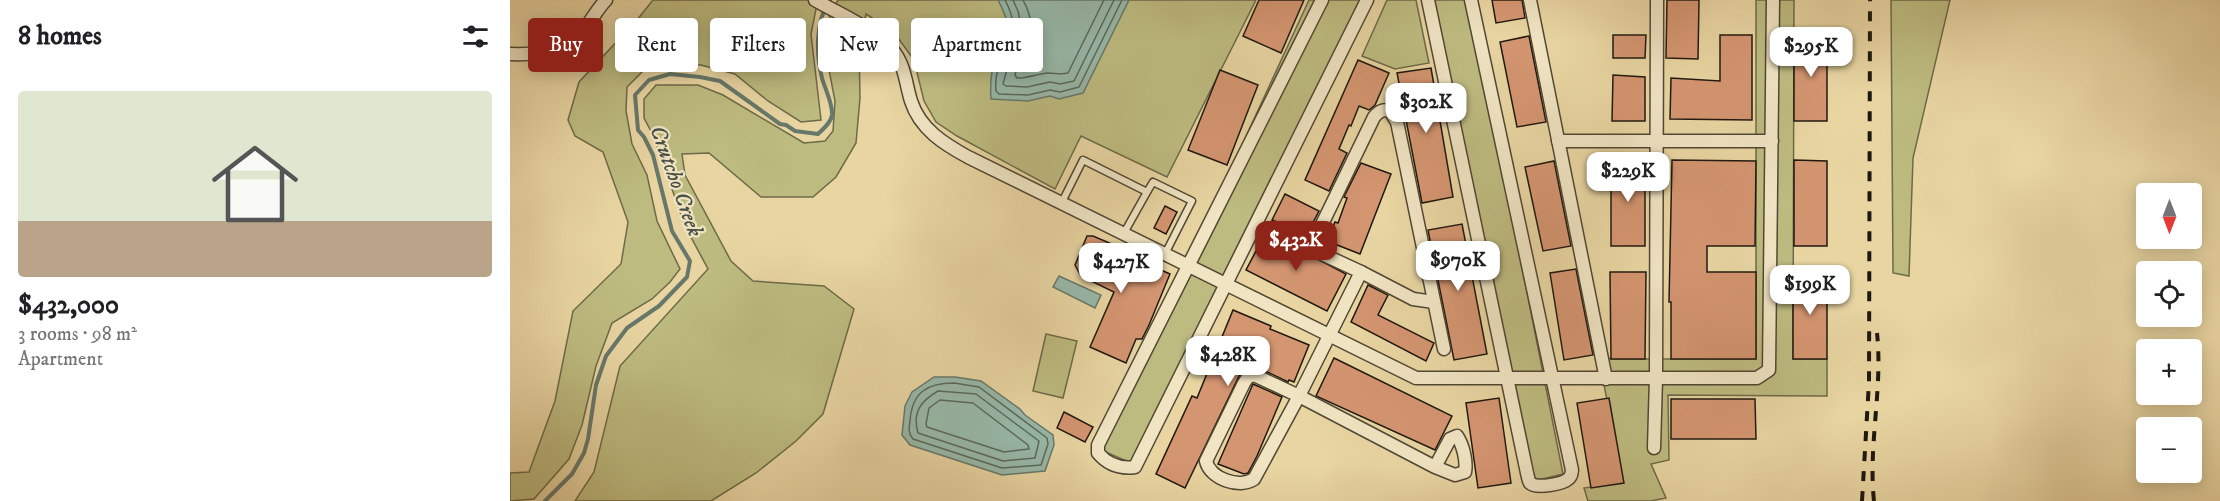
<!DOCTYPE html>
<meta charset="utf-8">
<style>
:root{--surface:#fff;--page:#f6f6f6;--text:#202124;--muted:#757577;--accent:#8f2418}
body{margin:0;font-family:"IM FELL DW Pica",serif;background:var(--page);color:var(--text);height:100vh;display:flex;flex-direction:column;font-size:22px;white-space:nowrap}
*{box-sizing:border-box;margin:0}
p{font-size:20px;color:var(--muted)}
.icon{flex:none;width:33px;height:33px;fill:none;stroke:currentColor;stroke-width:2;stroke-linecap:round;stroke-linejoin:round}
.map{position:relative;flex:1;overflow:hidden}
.sheet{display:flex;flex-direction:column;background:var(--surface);width:510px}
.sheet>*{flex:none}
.hud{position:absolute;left:18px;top:18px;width:570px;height:54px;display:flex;gap:12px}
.needle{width:39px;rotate:180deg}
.controls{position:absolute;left:1626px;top:183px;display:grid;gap:12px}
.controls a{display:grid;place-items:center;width:66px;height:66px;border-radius:6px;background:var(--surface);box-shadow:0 3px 15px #0003;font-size:30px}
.price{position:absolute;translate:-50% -51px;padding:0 14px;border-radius:12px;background:#fff;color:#222;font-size:20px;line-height:39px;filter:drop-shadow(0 2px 3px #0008)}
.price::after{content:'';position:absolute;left:50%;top:36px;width:18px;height:14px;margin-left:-9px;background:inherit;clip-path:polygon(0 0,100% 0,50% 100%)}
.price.selected{background:var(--accent);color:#fff}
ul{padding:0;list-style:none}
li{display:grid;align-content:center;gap:12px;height:318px;padding:0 18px}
li span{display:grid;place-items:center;height:186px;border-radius:6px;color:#555}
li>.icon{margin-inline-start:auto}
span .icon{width:108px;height:108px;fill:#fffc;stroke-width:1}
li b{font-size:26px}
h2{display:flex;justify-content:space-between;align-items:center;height:72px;padding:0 18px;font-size:26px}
.pill{padding:0 21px;border-radius:6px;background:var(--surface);box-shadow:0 3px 15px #0003;font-size:21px;line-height:54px}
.pill.selected{background:var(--accent);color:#fff}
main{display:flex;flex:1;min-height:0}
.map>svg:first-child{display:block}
.green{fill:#bdbb80;stroke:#6e6a48;stroke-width:1.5}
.water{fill:#97b8a8;stroke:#67786b;stroke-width:1.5}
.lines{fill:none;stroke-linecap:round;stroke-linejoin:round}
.shore{stroke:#5b685c;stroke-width:1.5}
.stream{stroke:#67786b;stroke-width:4}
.building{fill:#d49571;stroke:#1f180f;stroke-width:1.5}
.lane-casing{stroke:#514734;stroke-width:9}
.street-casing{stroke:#514734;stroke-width:15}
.lane{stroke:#f0e4c3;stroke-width:6}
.street{stroke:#f0e4c3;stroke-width:12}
.rail{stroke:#1f180f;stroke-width:4;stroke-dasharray:10 10;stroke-linecap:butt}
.labels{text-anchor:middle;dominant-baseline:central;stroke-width:4.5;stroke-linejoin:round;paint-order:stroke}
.water-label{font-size:22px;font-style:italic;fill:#495045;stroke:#f0e4c3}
</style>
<main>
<section class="sheet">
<h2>8 homes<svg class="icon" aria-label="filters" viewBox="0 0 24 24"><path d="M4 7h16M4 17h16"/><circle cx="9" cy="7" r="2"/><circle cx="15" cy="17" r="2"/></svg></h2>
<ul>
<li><span style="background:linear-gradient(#dfe7d0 70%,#b9a48a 0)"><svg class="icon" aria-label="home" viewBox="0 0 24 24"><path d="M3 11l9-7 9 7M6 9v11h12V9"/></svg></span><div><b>$432,000</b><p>3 rooms · 98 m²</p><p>Apartment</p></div></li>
</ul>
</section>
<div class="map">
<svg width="1710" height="501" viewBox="0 0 1710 501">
<rect width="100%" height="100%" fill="#e8d5a2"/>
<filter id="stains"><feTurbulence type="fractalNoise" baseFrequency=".00333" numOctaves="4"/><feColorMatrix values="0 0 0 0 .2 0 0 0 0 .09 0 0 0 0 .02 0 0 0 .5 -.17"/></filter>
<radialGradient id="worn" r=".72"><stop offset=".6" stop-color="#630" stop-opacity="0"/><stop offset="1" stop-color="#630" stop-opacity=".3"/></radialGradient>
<g class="green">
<polygon points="143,0 309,0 307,4 301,34 311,120 291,122 258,101 225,74 191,65 157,65 135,69 117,87 116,111 122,144 137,175 147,221 170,269 160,282 142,299 102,323 86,366 72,425 59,459 24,499 0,501 0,473 19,472 45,401 63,311 111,264 118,222 93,152 65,136 58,120 69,82 127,20"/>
<polygon points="328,0 746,0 657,177 571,136 545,189 447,136 426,122 414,101 404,60 383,31 356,14 349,46 350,98 346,143 326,177 303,197 251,197 199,153 172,154 175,175 221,261 243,281 314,286 344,309 313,414 286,441 246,473 201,501 65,501 84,472 110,366 198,269 175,226 143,135 134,118 134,99 146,85 188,85 213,95 294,143 315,141 323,131 325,101 316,54 320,13"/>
<polygon points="799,0 852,0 623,464 591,450"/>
<polygon points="877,0 906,0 919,63 885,69 852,56"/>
<polygon points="922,0 959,0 1053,474 1024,481"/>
<polygon points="1246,0 1284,0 1283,359 1317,359 1317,396 1158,395 1159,460 1141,464 1156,498 1141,501 1078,501 1074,488 1113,482 1088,354 1101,359 1246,359"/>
<polygon points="1381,0 1440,0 1403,158 1399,276 1383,273"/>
<polygon points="536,334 567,341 553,398 523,391"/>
</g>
<g class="water">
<path d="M 488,0 L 619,0 L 573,93 L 549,99 L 540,96 L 518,101 L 481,99 C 480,84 481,67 487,53 C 489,48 493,45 495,41 C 502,27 494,12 488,0 Z"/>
<polygon points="549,276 591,295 585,308 543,287"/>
<polygon points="424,377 445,377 471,381 510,409 515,415 543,435 544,445 535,471 492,475 400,445 392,435 395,406 402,392"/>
</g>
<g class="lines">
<g class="shore">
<path d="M 495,0 C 519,45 482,50 486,91 L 489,94 L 518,95 L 540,90 L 550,92 L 569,87 L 612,0"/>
<polyline points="503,0 508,11 512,30 509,44 500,58 493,84 496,86 517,87 540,82 550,84 564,81 604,0"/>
<path d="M 513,0 C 532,35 512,45 505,75 L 507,78 C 518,78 527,74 538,73 C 546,73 550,75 558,73 L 594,0"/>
<path d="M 444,383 L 469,387 L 537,438 L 538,444 L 531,465 L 492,468 L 403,439 C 398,433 399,429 400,421 C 402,393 416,383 444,383 Z"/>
<path d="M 428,391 L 466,394 L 529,441 L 525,458 L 493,461 L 408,433 C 402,412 411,401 428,391 Z"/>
<polygon points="430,400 463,403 518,445 519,449 494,452 417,427 416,424 419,408"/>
</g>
<path class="stream" d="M 35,501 L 62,474 L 74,453 L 78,439 L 86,385 L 96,356 L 117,328 L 149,306 L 177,277 L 180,261 L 162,231 L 143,155 L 134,137 L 128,130 L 125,95 L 139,80 L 160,74 L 190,77 L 210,81 L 270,124 L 276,125 L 285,131 L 308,134 C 313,129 321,123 322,115 C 323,104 315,89 312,78 C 306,54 305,21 320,0"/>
</g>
<g class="building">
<polygon points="749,0 794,0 771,53 733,36"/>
<polygon points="982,0 1012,0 1015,18 986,23"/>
<polygon points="1157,0 1189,0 1188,59 1156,58"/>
<polygon points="1103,35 1136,35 1135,58 1103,58"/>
<polygon points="1210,35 1242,35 1242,120 1160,119 1161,78 1210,81"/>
<rect x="1284" y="35" width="33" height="86"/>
<polygon points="1019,36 1036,122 1007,127 990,42"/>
<polygon points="848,60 879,73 865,105 859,110 849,106 841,126 839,125 829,149 837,153 819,191 795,180"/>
<polygon points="921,68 943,197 912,203 887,73"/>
<polygon points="710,70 748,85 717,165 678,150"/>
<polygon points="1103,75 1135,77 1135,121 1102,121"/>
<polygon points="1101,160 1135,161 1135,246 1101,246"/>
<polygon points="1162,160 1246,161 1245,246 1197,246 1197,272 1246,272 1246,359 1161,359 1161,302 1159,302"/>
<polygon points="1284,160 1317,161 1317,246 1284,246"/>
<polygon points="1044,161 1061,246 1033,251 1015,167"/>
<polygon points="851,163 881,174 850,254 817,241 825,222 828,223 837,198 834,197"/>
<polygon points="775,194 809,211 797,234 762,220"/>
<polygon points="655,206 667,212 656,234 644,228"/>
<polygon points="952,224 977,354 944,360 918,230"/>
<polygon points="756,232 836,274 817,311 736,270"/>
<polygon points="577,236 583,236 630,256 630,261 660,274 639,325 632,339 626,339 616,363 580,347 604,292 571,276 565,265"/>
<polygon points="1066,269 1083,355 1054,360 1040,273"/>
<polygon points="1100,272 1136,272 1135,359 1101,359"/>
<rect x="1283" y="272" width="34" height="87"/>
<polygon points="858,285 878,295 868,315 924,343 916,361 841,322"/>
<polygon points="723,310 761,326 760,329 799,345 784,382 779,380 778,382 747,367 741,367 731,372 675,488 646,474 682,396 687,398"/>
<polygon points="824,358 942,416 925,450 806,396"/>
<polygon points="743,384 772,397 747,456 738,473 734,474 708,464"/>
<polygon points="989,398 1001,483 968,488 956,403"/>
<polygon points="1099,398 1114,483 1081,488 1067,403"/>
<polygon points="1161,399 1245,399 1246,439 1161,439"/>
<polygon points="554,412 583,427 575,442 547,428"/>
</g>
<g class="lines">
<defs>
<g id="lane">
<polyline points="552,202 573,160 637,192 643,182 682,201 655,254"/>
<polyline points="614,233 637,192"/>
</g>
<g id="street">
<path d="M 305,0 C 331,15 366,29 385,53 C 395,67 396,85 401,101 C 410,129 434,144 458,157 L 906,378 L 1146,378 L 1147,0"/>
<path d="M 812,0 L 588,445 L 588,453 C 598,465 610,469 625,467 L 857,0"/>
<path d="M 918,0 L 1017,473 C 1018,476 1018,480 1020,483 C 1026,489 1053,484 1058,479 C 1062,476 1061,475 1062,470 L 961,0"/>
<polyline points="1020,0 1096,379"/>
<path d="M 0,54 C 31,55 56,53 76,27 C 83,18 88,8 96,0"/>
<polyline points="1048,141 1262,141"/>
<polyline points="851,272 903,299 924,302"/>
<path d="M 744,375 L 789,396 L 744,479 C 730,489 700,479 696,461 L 734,383 L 738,377 Z"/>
<polyline points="1144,448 1146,378 1247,378 1259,370 1263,0"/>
<path d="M 925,467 L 940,439 L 947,436 C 953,445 957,461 955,472 L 945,475 L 925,467 L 789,396 L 851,272 L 810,253 L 802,245 L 864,117 C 869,111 873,109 880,111 L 887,122 L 934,349"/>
</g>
</defs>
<use href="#lane" class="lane-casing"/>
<use href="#street" class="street-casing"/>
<use href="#lane" class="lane"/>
<use href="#street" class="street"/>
<g class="rail">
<polyline points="1352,501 1359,382 1360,0"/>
<path d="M 1364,501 C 1358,445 1373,389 1367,333"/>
</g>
</g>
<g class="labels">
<g class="water-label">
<text transform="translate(166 181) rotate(70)">Crutcho Creek</text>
</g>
</g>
<rect width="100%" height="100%" filter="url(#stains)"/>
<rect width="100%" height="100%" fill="url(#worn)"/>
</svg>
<div class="controls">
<a><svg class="needle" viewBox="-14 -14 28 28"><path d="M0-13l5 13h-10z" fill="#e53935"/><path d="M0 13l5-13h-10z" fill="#757577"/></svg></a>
<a><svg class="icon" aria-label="locate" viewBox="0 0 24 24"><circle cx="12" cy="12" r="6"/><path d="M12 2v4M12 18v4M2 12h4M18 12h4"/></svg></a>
<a>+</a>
<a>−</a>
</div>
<b class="price" style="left:1301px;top:78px">$295K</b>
<b class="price" style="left:916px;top:134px">$302K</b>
<b class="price" style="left:1118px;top:203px">$229K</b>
<b class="price selected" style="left:786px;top:272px">$432K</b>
<b class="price" style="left:948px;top:292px">$970K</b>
<b class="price" style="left:611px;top:294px">$427K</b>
<b class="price" style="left:1300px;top:316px">$199K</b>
<b class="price" style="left:718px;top:387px">$428K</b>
<div class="hud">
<a class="pill selected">Buy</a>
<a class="pill">Rent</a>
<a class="pill">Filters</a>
<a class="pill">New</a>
<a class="pill">Apartment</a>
</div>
</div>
</main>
